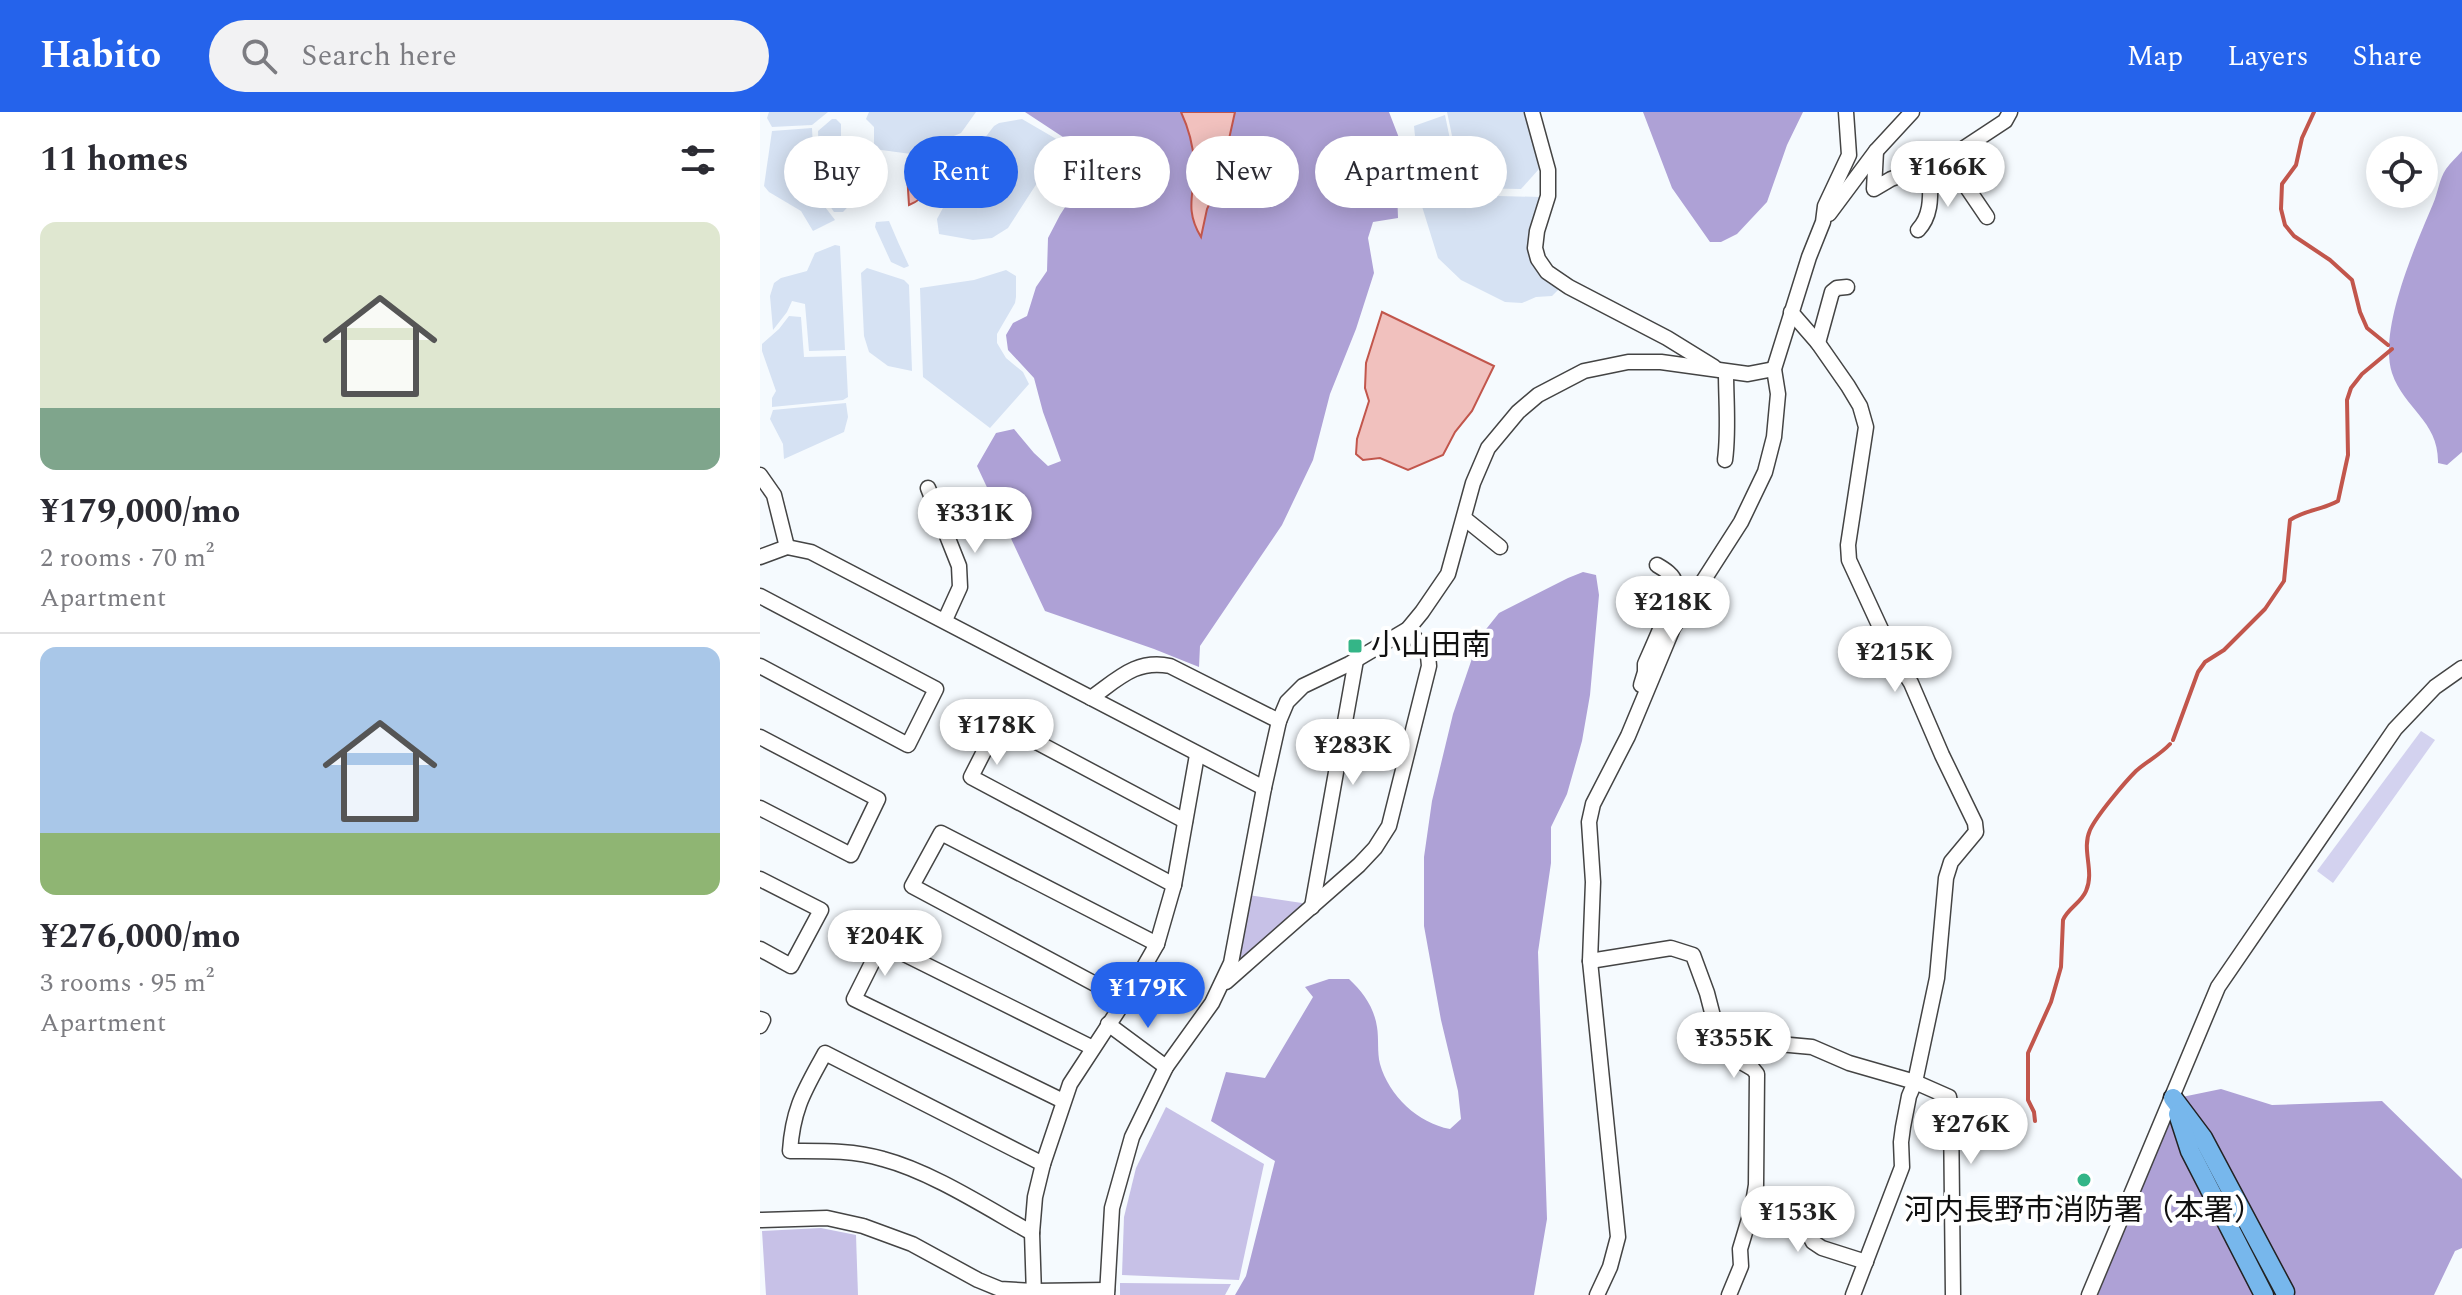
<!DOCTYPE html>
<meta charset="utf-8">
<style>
:root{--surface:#fff;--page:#f2f2f3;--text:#2b2b33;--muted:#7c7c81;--line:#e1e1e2;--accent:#2563eb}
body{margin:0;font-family:Spectral,"Noto Sans JP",serif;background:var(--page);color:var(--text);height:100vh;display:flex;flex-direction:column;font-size:30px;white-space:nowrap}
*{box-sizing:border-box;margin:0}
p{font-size:26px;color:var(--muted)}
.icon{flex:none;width:44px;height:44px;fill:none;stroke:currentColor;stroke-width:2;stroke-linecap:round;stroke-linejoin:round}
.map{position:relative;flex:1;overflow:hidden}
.panel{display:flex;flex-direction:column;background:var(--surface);width:760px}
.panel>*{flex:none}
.banner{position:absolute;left:24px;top:24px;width:760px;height:72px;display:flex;gap:16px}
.controls{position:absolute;left:1606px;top:24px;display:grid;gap:16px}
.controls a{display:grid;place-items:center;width:72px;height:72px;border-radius:50%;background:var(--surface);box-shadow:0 4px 20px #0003;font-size:40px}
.price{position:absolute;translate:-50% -68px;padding:0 18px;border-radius:28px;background:#fff;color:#222;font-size:26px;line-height:52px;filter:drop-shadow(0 2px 4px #0008)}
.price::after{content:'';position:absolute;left:50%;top:48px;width:24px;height:18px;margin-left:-12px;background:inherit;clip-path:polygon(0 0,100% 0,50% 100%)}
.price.active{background:var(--accent);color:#fff}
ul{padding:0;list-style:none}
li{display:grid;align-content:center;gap:16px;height:424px;padding:0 40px}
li+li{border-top:2px solid var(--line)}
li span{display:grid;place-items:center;height:248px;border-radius:16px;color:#555}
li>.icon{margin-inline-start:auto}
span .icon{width:144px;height:144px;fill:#fffc;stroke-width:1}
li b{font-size:34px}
h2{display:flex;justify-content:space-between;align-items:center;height:96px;padding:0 40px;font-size:34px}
.chip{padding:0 28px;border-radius:36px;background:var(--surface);box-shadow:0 4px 20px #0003;font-size:28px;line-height:72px}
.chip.active{background:var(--accent);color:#fff}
header{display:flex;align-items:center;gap:48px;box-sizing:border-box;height:112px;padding:0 40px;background:var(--accent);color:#fff}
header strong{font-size:38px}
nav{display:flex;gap:44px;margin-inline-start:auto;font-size:28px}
.search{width:560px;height:72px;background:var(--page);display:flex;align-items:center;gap:20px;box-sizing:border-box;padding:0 28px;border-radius:44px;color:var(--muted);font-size:30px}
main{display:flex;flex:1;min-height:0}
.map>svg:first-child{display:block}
.farmland{fill:#d6e2f3}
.green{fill:#c7c1e7}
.forest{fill:#aea1d6}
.pitch{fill:#d3d2ef}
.water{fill:#f1c1be;stroke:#c2564c;stroke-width:2}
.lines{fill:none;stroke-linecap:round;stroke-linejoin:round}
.stream{stroke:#c2564c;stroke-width:4}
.minor-casing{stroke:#444;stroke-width:17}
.major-casing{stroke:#222;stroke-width:21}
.minor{stroke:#fff;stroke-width:14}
.major{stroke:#77b7ec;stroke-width:18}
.poi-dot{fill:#34b587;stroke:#fff;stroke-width:3}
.labels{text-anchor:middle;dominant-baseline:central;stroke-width:8;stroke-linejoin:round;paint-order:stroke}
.poi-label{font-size:30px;fill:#111;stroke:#fff;text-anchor:start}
</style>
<header>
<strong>Habito</strong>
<div class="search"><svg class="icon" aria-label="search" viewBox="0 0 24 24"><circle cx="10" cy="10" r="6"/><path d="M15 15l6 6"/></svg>Search here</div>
<nav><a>Map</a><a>Layers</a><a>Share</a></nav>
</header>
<main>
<section class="panel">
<h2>11 homes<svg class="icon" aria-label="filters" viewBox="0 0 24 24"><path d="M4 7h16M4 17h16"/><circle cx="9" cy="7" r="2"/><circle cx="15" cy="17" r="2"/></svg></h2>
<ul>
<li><span style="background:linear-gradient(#dfe7d0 75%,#7fa58c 0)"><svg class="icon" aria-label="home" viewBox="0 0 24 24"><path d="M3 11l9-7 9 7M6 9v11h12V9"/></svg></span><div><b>¥179,000/mo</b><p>2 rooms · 70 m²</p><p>Apartment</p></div></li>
<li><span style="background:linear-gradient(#a9c7e8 75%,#8fb573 0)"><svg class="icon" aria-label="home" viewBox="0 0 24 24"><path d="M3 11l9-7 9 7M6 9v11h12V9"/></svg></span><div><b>¥276,000/mo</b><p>3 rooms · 95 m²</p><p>Apartment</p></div></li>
</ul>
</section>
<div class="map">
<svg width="1702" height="1183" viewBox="0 0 1702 1183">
<rect width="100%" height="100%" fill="#f5fafe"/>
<g class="farmland">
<polygon points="9,0 68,0 52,13 12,15 7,6"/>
<polygon points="109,0 216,0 201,21 151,42 114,37 114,15 106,7"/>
<polygon points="687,0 765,0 779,57 761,77 703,76"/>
<polygon points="685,3 700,76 698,77 655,70 658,53 654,14"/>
<polygon points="72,7 76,7 81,12 81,24 84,42 98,56 104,74 100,82 83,100 74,100 60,79 58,19"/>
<polygon points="262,7 298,28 301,34 248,116 232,126 213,128 179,122 177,107 211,44 234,14 239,11"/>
<polygon points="52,16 55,74 62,91 75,108 53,119 41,99 9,80 4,74 12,19"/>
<polygon points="656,75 702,83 780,85 769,128 772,151 799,177 792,184 776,185 762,191 745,190 701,168 678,146"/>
<polygon points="129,109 138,130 149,154 144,156 131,150 115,115 116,110"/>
<polygon points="75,133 80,134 85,238 49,239 45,192 32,189 27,200 13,218 10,184 14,171 21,166 47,159 55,141"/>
<polygon points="107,156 144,168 149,173 152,259 128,254 109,240 104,224 101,161"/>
<polygon points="246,158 256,164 256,185 255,191 237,222 237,231 246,246 263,260 269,272 230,316 163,265 160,176 214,168"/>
<polygon points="29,204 41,205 44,245 86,244 88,285 83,288 12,295 12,286 16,279 2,239 2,232 19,217"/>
<polygon points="86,291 88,305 84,320 24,347 23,332 10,307 13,298"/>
</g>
<g class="green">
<polygon points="488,783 542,791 542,799 485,850 476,849"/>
<polygon points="406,995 504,1052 479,1168 362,1163 364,1105 376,1056"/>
<polygon points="61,1116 96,1123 98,1183 6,1183 2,1119"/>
<polygon points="360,1171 471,1172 465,1183 360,1183"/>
</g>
<g class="forest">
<polygon points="265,0 629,0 646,44 637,76 638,106 613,110 608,126 614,161 596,217 570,282 553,348 522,413 440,534 439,555 394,537 285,499 217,354 236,321 254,317 274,341 288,354 301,349 283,300 274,266 248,238 246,223 253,211 267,204 276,175 287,159 288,126 300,103 309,89 330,75 314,51 309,29"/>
<polygon points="883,0 1043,0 1027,33 1007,90 977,122 961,130 950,130 912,76"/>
<path d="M 1702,39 L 1702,340 L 1687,353 L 1678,351 C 1679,309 1644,297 1632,261 C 1618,218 1656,132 1673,92 C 1678,81 1679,67 1686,57 C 1690,51 1697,45 1702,39 Z"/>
<path d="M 823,460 L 836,463 L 839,483 L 830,583 L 822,629 L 807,682 L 791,715 L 791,751 L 778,840 L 787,1107 L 774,1183 L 475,1183 L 486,1164 L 515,1049 L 451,1009 L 466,960 L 505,966 L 553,885 L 545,875 L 569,867 L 589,867 C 603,880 614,895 617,915 C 619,927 617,940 620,952 C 629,984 658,1011 690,1017 L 701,1007 L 698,979 L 681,908 L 664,814 L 664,745 L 672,689 L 693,602 L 719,526 L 739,501 L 808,466 Z"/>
<polygon points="1461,977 1512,993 1622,989 1702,1067 1702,1136 1695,1139 1674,1183 1338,1183 1399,1030 1422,985"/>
</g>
<polygon class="pitch" points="1661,619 1675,628 1573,771 1557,759"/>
<g class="water">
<path d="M 421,0 L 475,0 L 459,72 L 447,97 L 441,125 C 423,96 436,79 434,50 C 433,33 428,15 421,0 Z"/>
<path d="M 172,48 L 180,48 L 183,52 C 176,69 167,86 149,93 L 147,62 L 156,53 Z"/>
<polygon points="622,200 734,254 712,299 695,320 683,343 648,358 620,346 603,348 596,342 597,327 609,289 605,276 606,251"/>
</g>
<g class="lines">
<g class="stream">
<polyline points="1554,0 1542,26 1536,53 1522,72 1521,97 1525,113 1534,124 1570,148 1592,168 1600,200 1607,216 1628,233"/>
<path d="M 1413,628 L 1438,560 L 1445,550 L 1464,538 L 1505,497 L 1524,469 L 1530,408 C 1545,398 1562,398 1578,389 L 1588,343 L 1587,288 L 1591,276 L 1602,262 L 1632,237"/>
<path d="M 1275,1009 L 1274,1000 L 1268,988 L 1268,941 L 1291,890 L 1301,855 L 1303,808 C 1308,796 1321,791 1326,779 C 1335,759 1321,738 1330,718 C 1337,703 1365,670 1376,659 C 1387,649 1400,643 1410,632"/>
</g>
<defs>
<g id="minor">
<polyline points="772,0 788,58 788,84 777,119 775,136 778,147 787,160 809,175 907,226 954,255"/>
<polyline points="1116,39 1114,77 1131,67 1145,62 1170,61 1191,52 1201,38 1245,9 1250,0"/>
<polyline points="1191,52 1227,105"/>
<polyline points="1069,102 1116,39 1152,0"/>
<path d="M 1158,118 C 1173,102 1170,81 1170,61"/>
<polyline points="1031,200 1058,231 1088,274 1100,294 1106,315 1088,433 1089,448 1131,539 1151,571 1182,643 1215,711 1216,720 1191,750 1186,766 1177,866 1155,970 1149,984 1143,1015 1141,1030 1142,1055 1093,1183"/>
<polyline points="1058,231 1072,180 1077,176 1087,175"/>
<path d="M 965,348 C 969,319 966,289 966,260"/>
<polyline points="0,363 14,383 27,435"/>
<polyline points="168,376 199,454 200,475 185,508"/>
<polyline points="704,406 740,435"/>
<polyline points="0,445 27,435 51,440 504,676"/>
<polyline points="0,484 176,577 148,633 0,554"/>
<path d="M 881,573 L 885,560 L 885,552 C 891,538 917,482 915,471 C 914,463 904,457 897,453"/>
<path d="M 331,586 C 358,567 376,547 410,554 L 519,609"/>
<polyline points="0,625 118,687 91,743 0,696"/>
<polyline points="0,767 61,798 31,854 0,837"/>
<polyline points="414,773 211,665 239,610 425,709"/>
<polyline points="552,795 596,548"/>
<polyline points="830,849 911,836 933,843 947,881 962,939 993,957 997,962 996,1073 992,1097 980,1137 981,1154 969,1183"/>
<polyline points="466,870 599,753 615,736 629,714 669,554 668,543 648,517"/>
<polyline points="365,888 152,774 181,721 397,832"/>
<polyline points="0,907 3,908 0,914"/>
<polyline points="348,912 406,955"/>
<polyline points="972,945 984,933 997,930 1052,935 1089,951 1155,970 1189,985 1191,997 1193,1183"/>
<polyline points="303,989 94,887 122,831 333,936"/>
<polyline points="1052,1083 1044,1113 1053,1130 1062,1136 1106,1150"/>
<polyline points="0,1108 67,1106 103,1114 152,1132 218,1168 240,1177 274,1179 347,1178"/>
<path d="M 272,1121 C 227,1096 172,1060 123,1047 C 93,1038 61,1039 30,1039 C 33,995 45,978 65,941 L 283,1052"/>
<polyline points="274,1183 272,1121 275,1085 283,1052 310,972 365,888 397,832 414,773 437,643"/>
<polyline points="347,1183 352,1096 372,1025 406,955 452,891 471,851 504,676 519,609 527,590 543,574 589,552 648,517 662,500 688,462 713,371 728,336 758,300 778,283 824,259 868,250 901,250 988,262 1014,257"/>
<polyline points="837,1183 850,1155 858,1125 830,849 833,770 829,710 833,692 868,624 913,516 981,410 1005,360 1014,325 1018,282 1014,257 1049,145 1063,110 1065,94 1089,43 1086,0"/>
<polyline points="1329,1183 1458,875 1635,617 1675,575 1702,556"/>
</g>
<g id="major">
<polyline points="1413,986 1443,1026 1525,1180"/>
<polyline points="1418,1002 1430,1039 1504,1183"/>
</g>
</defs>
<use href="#minor" class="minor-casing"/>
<use href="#major" class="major-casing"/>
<use href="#minor" class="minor"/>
<use href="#major" class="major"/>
</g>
<g class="poi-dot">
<rect x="587" y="526" width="16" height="16" rx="4"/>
<circle cx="1324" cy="1068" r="8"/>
</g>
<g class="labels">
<g class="poi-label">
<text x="611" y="534">小山田南</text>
<text x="1324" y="1099" text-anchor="middle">河内長野市消防署（本署）</text>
</g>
</g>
</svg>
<div class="controls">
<a><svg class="icon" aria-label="locate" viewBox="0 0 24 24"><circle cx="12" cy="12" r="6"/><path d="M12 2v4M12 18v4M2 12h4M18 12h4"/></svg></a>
</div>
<b class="price" style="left:1188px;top:97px">¥166K</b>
<b class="price" style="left:215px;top:443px">¥331K</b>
<b class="price" style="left:913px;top:532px">¥218K</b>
<b class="price" style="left:1135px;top:582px">¥215K</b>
<b class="price" style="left:237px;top:655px">¥178K</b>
<b class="price" style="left:593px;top:675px">¥283K</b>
<b class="price" style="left:125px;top:866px">¥204K</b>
<b class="price active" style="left:388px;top:918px">¥179K</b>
<b class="price" style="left:974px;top:968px">¥355K</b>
<b class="price" style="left:1211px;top:1054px">¥276K</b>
<b class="price" style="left:1038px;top:1142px">¥153K</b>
<div class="banner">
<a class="chip">Buy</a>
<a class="chip active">Rent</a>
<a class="chip">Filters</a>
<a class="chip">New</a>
<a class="chip">Apartment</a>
</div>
</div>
</main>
